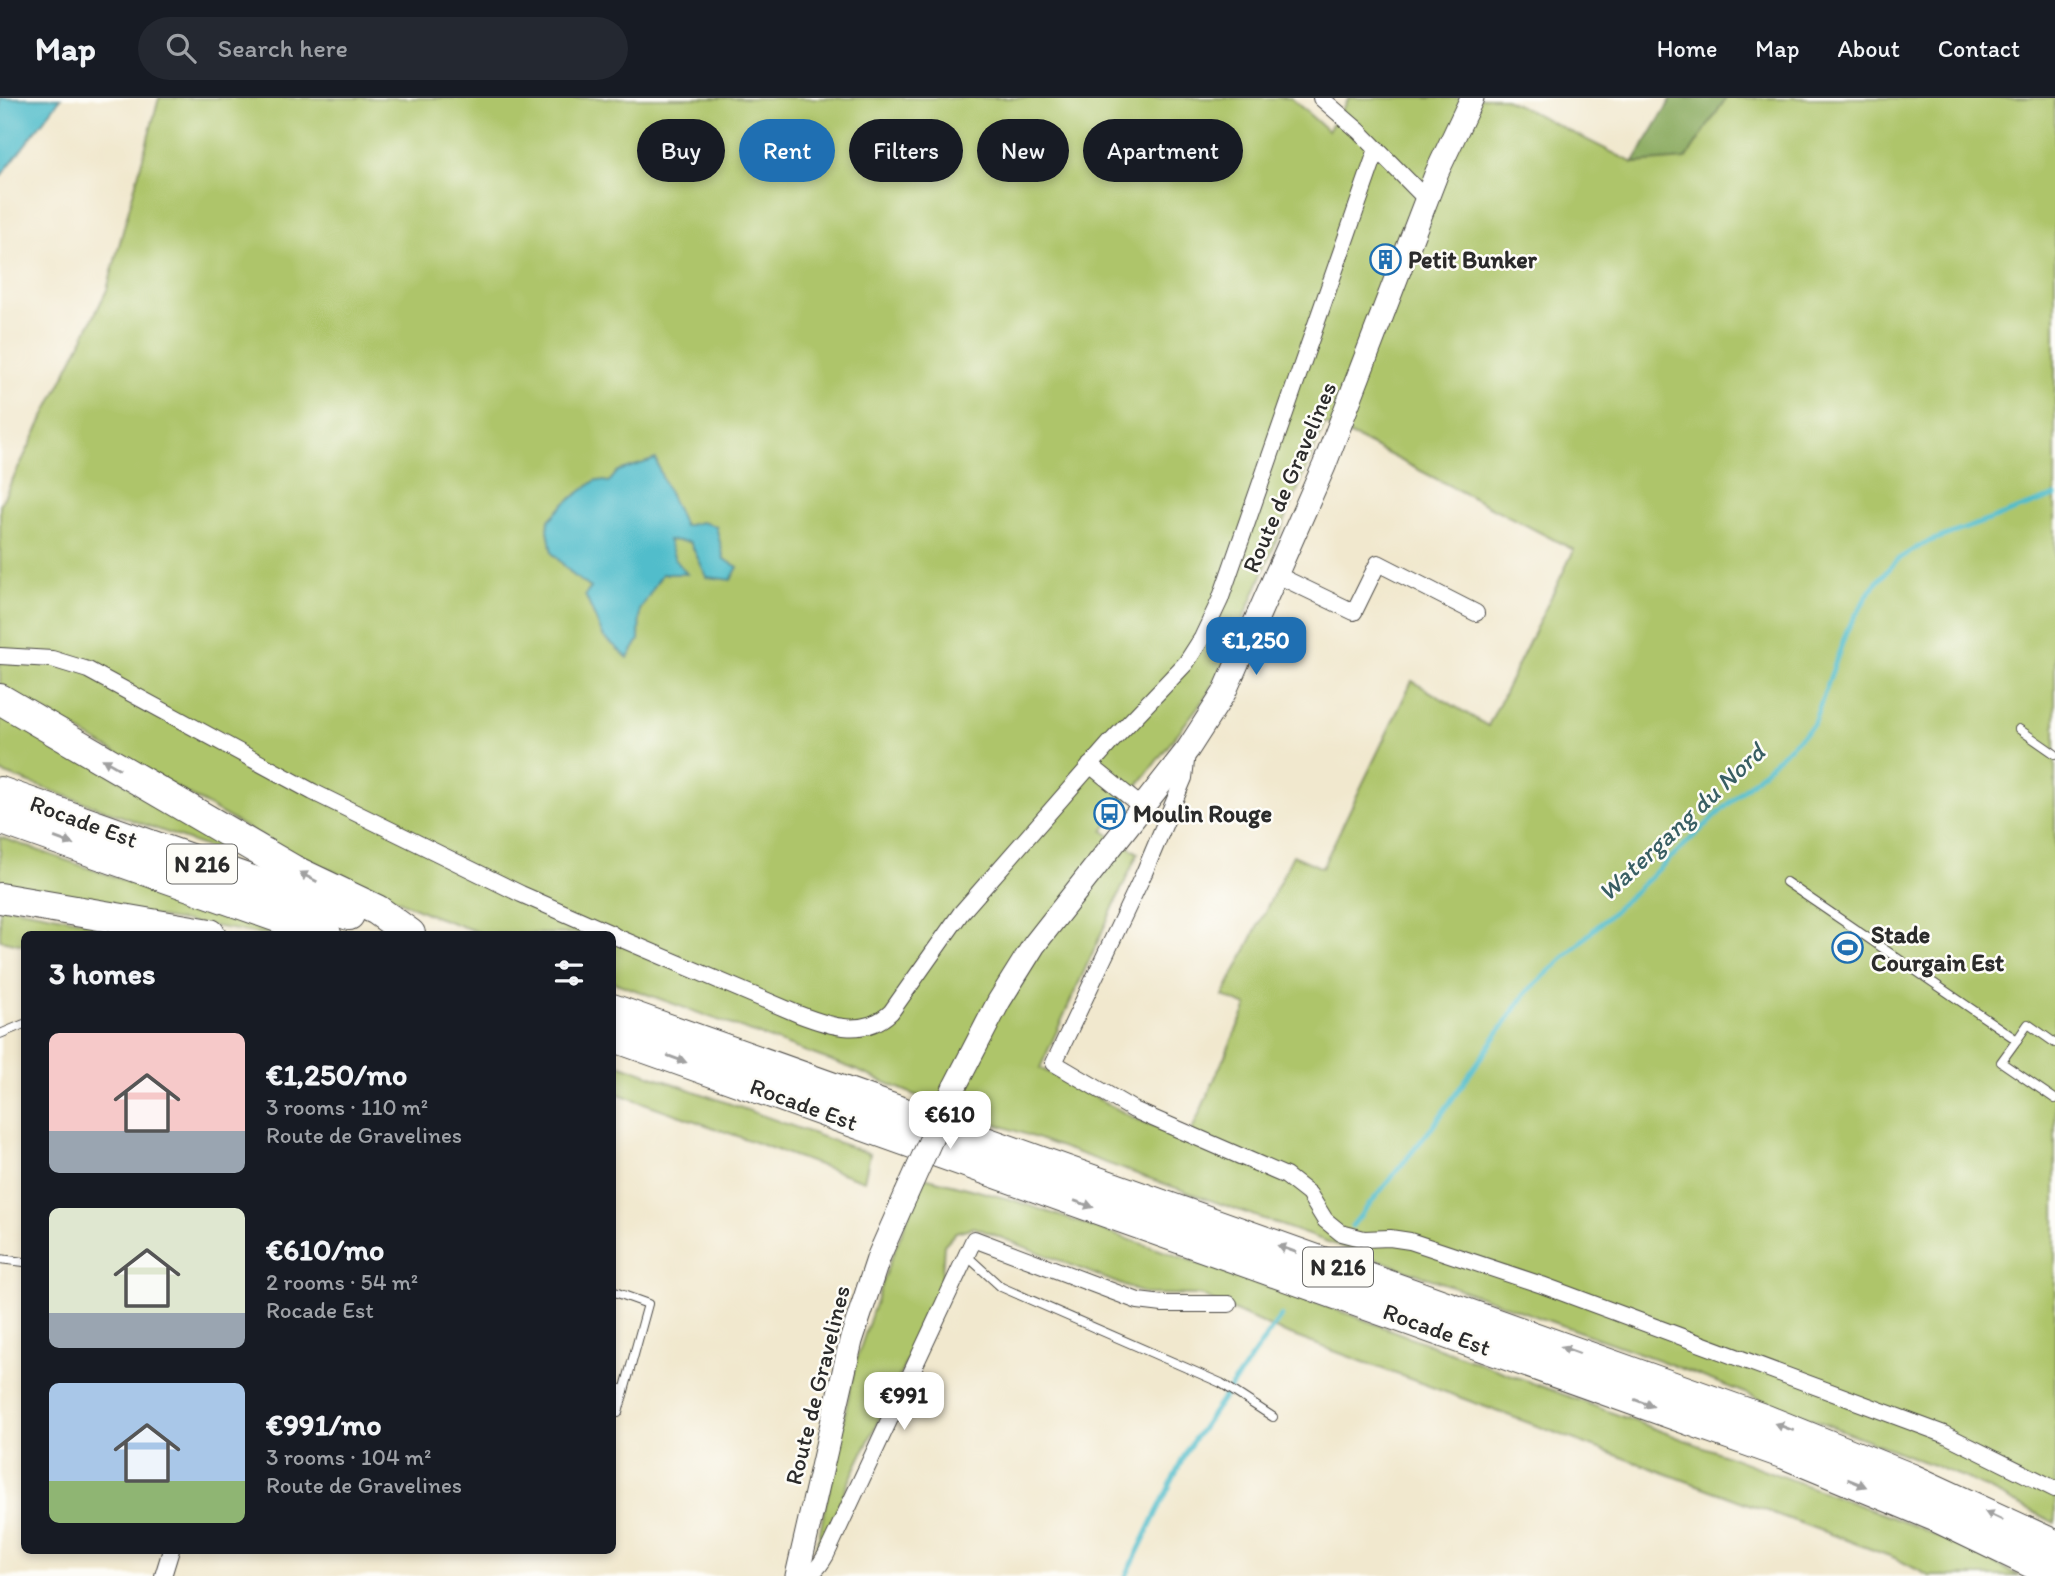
<!DOCTYPE html>
<meta charset="utf-8">
<style>
:root{--surface:#171b24;--page:#242831;--text:#f1f3f6;--muted:#9ea1a6;--line:#363941;--accent:#1f6fb2}
body{margin:0;font-family:Itim,sans-serif;background:var(--page);color:var(--text);height:100vh;display:flex;flex-direction:column;font-size:26px;white-space:nowrap}
*{box-sizing:border-box;margin:0}
p{font-size:23px;color:var(--muted)}
.icon{flex:none;width:38px;height:38px;fill:none;stroke:currentColor;stroke-width:2;stroke-linecap:round;stroke-linejoin:round}
.map{position:relative;flex:1;overflow:hidden}
.drawer{position:absolute;left:21px;top:833px;width:595px;height:623px;display:flex;flex-direction:column;background:var(--surface);border-radius:10px;box-shadow:0 4px 10px #0003}
.drawer>*{flex:none}
.banner{position:absolute;left:637px;top:21px;width:665px;height:63px;display:flex;gap:14px}
.price{position:absolute;translate:-50% -60px;padding:0 16px;border-radius:14px;background:#fff;color:#222;font-size:23px;line-height:46px;filter:drop-shadow(0 2px 4px #0008)}
.price::after{content:'';position:absolute;left:50%;top:42px;width:21px;height:16px;margin-left:-10px;background:inherit;clip-path:polygon(0 0,100% 0,50% 100%)}
.price.current{background:var(--accent);color:#fff}
ul{padding:0;list-style:none}
li{display:flex;align-items:center;gap:21px;height:175px;padding:0 28px}
li span{display:grid;place-items:center;flex:none;width:196px;height:140px;border-radius:10px;color:#555}
li>.icon{margin-inline-start:auto}
span .icon{width:84px;height:84px;fill:#fffc;stroke-width:1}
li b{font-size:30px}
h2{display:flex;justify-content:space-between;align-items:center;height:84px;padding:0 28px;font-size:30px}
.tag{padding:0 24px;border-radius:32px;background:var(--surface);box-shadow:0 4px 10px #0003;font-size:24px;line-height:63px}
.tag.current{background:var(--accent);color:#fff}
header{display:flex;align-items:center;gap:42px;box-sizing:border-box;height:98px;padding:0 35px;background:var(--surface);border-bottom:2px solid var(--line)}
header strong{font-size:33px}
nav{display:flex;gap:38px;margin-inline-start:auto;font-size:24px}
.search{width:490px;height:63px;background:var(--page);display:flex;align-items:center;gap:18px;box-sizing:border-box;padding:0 24px;border-radius:38px;color:var(--muted);font-size:26px}
.map>svg:first-child{display:block}
.green{fill:#aec56a;stroke:#6c784a;stroke-width:2;fill-rule:evenodd}
.forest{fill:#8aaa5e;stroke:#5a6a44;stroke-width:2}
.water{fill:#51bdcb;stroke:#3e747b;stroke-width:2}
.lines{fill:none;stroke-linecap:round;stroke-linejoin:round}
.stream{stroke:#51bdcb;stroke-width:5}
.lane-casing{stroke:#494743;stroke-width:10}
.street-casing{stroke:#494743;stroke-width:18}
.secondary-casing{stroke:#494743;stroke-width:25}
.highway-casing{stroke:#494743;stroke-width:32}
.lane{stroke:#fff;stroke-width:8}
.street{stroke:#fff;stroke-width:16}
.secondary{stroke:#fff;stroke-width:23}
.highway{stroke:#fff;stroke-width:30}
.secondary-bridge-casing{stroke:#494743;stroke-width:25;stroke-linecap:butt}
.secondary-bridge{stroke:#fff;stroke-width:23}
.oneway{fill:#a0a0a0}
.labels{text-anchor:middle;dominant-baseline:central;stroke-width:5;stroke-linejoin:round;paint-order:stroke}
.shield{fill:#fdfcf7;stroke:#6a6a68;stroke-width:2}
.shield-label{font-size:23px;font-weight:bold;fill:#2b2b2b}
.poi-label{font-size:24px;font-weight:bold;fill:#2b2b2b;stroke:#fdfcf7;text-anchor:start}
.street-label{font-size:24px;fill:#2b2b2b;stroke:#fdfcf7}
.water-label{font-size:26px;font-style:italic;fill:#385e63;stroke:#fdfcf7}
</style>
<header>
<strong>Map</strong>
<div class="search"><svg class="icon" aria-label="search" viewBox="0 0 24 24"><circle cx="10" cy="10" r="6"/><path d="M15 15l6 6"/></svg>Search here</div>
<nav><a>Home</a><a>Map</a><a>About</a><a>Contact</a></nav>
</header>
<div class="map">
<svg width="2055" height="1478" viewBox="0 0 2055 1478">
<rect width="100%" height="100%" fill="#fdfcf7"/>
<filter id="ink" filterUnits="userSpaceOnUse"><feTurbulence type="fractalNoise" baseFrequency=".0143" numOctaves="2"/><feDisplacementMap in="SourceGraphic" scale="14" xChannelSelector="R" yChannelSelector="G"/><feConvolveMatrix kernelMatrix="1 2 1 2 8 2 1 2 1" color-interpolation-filters="sRGB"/></filter>
<filter id="wash" filterUnits="userSpaceOnUse"><feTurbulence type="fractalNoise" baseFrequency=".00686" numOctaves="4" result="noise"/><feDisplacementMap in="SourceGraphic" scale="28" xChannelSelector="R" yChannelSelector="G"/><feGaussianBlur stdDeviation="1.57" result="paint"/><feColorMatrix in="noise" values="0 0 0 0 0 0 0 0 0 0 0 0 0 0 0 0 0 1.4 0 .05"/><feComposite in="paint" operator="in"/></filter>
<g filter="url(#wash)">
<rect width="100%" height="100%" fill="#f1e8ce"/>
<g class="green">
<path d="M 159,0 L 1291,0 L 1328,33 L 1349,0 L 1504,0 L 1633,65 L 1686,60 L 1726,0 L 2055,0 L 2055,1425 L 1966,1380 L 1659,1262 L 915,997 L 851,970 L 613,884 L 612,836 L 483,836 L 431,817 L 278,748 L 0,588 L 0,407 L 107,192 ZM 1325,326 L 1359,341 L 1574,452 L 1488,628 L 1412,583 L 1322,770 L 1293,757 L 1223,898 L 1247,908 L 1188,1041 L 1136,1021 L 1040,970 L 1138,755 L 1103,733 L 1207,597 L 1227,561 Z"/>
<polygon points="0,612 281,776 0,674"/>
<polygon points="0,739 276,836 261,836 0,793"/>
<polygon points="0,807 153,836 24,836 24,847 0,842"/>
<polygon points="613,964 870,1056 864,1083 613,994"/>
<polygon points="924,1079 1013,1102 1351,1217 1920,1430 2020,1478 1929,1478 1895,1460 1277,1232 1200,1197 1145,1196 974,1129 956,1134 944,1147 941,1191 847,1388 821,1451 815,1457 856,1263 885,1176"/>
</g>
<polygon class="forest" points="1672,0 1726,0 1686,61 1633,65"/>
<g class="water">
<polygon points="0,0 61,0 0,79"/>
<path d="M 656,361 C 662,386 675,405 684,428 L 701,424 L 716,428 L 724,461 L 738,469 L 731,482 L 707,479 L 690,444 L 668,442 L 675,461 L 687,476 L 662,476 L 640,512 L 639,542 L 628,560 L 603,538 L 585,497 L 591,490 L 574,478 L 552,455 L 548,432 L 549,422 L 564,406 L 596,382 L 609,384 L 618,373 Z"/>
</g>
<g class="lines">
<g class="stream">
<polyline points="1352,1128 1434,1027 1527,894 1813,627 1847,532 1871,491 1897,462 1925,445 2055,398"/>
<polyline points="1126,1478 1188,1350 1281,1218"/>
</g>
</g>
</g>
<g filter="url(#ink)">
<g class="lines">
<defs>
<g id="lane">
<polyline points="2019,631 2055,656"/>
<polyline points="1786,784 2017,942 2028,926 2055,945"/>
<polyline points="0,936 24,926"/>
<polyline points="2017,942 2001,964 2055,1001"/>
<polyline points="966,1157 1001,1189 1221,1285 1273,1319"/>
<polyline points="0,1161 24,1164"/>
<polyline points="612,1193 648,1206 618,1315"/>
<polyline points="612,1289 624,1292"/>
</g>
<g id="street">
<polyline points="1321,0 1359,33 1426,101"/>
<polyline points="1277,477 1354,514 1378,465 1476,515"/>
<polyline points="0,558 52,561 88,572 313,694 521,796 612,836"/>
<polyline points="1187,655 1184,680 1144,775 1054,965 1134,1012 1286,1078 1309,1096 1325,1122 1341,1135 1364,1141 1390,1140 1410,1143 1542,1187 1944,1336 2055,1391"/>
<polyline points="1090,667 1142,709"/>
<path d="M 612,837 L 798,916 C 829,928 864,940 891,914 L 961,815 L 1110,645 L 1186,565 L 1202,540 L 1220,502 L 1377,51"/>
<path d="M 798,1476 C 814,1476 818,1471 826,1457 L 974,1141 L 1138,1203 L 1163,1206 L 1229,1206"/>
<polyline points="163,1478 171,1452"/>
</g>
<g id="secondary">
<polyline points="954,990 999,903 1034,847 1188,651 1224,595 1324,368 1437,74 1472,0"/>
<polyline points="797,1478 851,1243 879,1158 906,1097"/>
</g>
<g id="highway">
<polyline points="0,601 293,772 377,812 410,836"/>
<polyline points="0,694 349,817"/>
<polyline points="0,721 326,836"/>
<polyline points="0,800 210,836"/>
<polyline points="612,911 1766,1322 1912,1381 2055,1447"/>
<polyline points="612,938 1785,1356 1937,1419 2055,1476"/>
</g>
</defs>
<use href="#lane" class="lane-casing"/>
<use href="#street" class="street-casing"/>
<use href="#secondary" class="secondary-casing"/>
<use href="#highway" class="highway-casing"/>
<use href="#lane" class="lane"/>
<use href="#street" class="street"/>
<use href="#secondary" class="secondary"/>
<use href="#highway" class="highway"/>
<defs>
<polyline id="secondary-bridge" points="906,1097 954,990"/>
</defs>
<use href="#secondary-bridge" class="secondary-bridge-casing"/>
<use href="#secondary-bridge" class="secondary-bridge"/>
</g>
<defs><path id="oneway-solid" d="M-6-.8H1V-3.2L6.5 0L1 3.2V.8H-6Z" transform="scale(1.75)"/></defs>
<g class="oneway">
<use href="#oneway-solid" transform="translate(111 666) rotate(-150)"/>
<use href="#oneway-solid" transform="translate(64 743) rotate(20)"/>
<use href="#oneway-solid" transform="translate(308 779) rotate(-153)"/>
<use href="#oneway-solid" transform="translate(677 961) rotate(20)"/>
<use href="#oneway-solid" transform="translate(1084 1106) rotate(19)"/>
<use href="#oneway-solid" transform="translate(1287 1151) rotate(-160)"/>
<use href="#oneway-solid" transform="translate(1570 1252) rotate(-160)"/>
<use href="#oneway-solid" transform="translate(1644 1305) rotate(20)"/>
<use href="#oneway-solid" transform="translate(1784 1329) rotate(-159)"/>
<use href="#oneway-solid" transform="translate(1857 1385) rotate(22)"/>
<use href="#oneway-solid" transform="translate(1994 1418) rotate(-155)"/>
</g>
</g>
<defs>
<symbol id="building-ring" viewBox="-11 -11 22 22"><circle r="9.5" fill="#fdfcf7" stroke="#1f6fb2" stroke-width="1.5"/><path d="M-4-6H4V6H1V3H-1V6H-4ZM-2.5-4.3h1.7v1.8h-1.7ZM.8-4.3h1.7v1.8H.8ZM-2.5-1h1.7V.8h-1.7ZM.8-1h1.7V.8H.8Z" fill="#1f6fb2"/></symbol>
<symbol id="bus-ring" viewBox="-11 -11 22 22"><circle r="9.5" fill="#fdfcf7" stroke="#1f6fb2" stroke-width="1.5"/><path d="M-5-6H5V4H4V6H2V4H-2V6H-4V4H-5ZM-3.5-4V0h7V-4ZM-3.5 1.2v1.5H-2V1.2ZM2 1.2v1.5H3.5V1.2Z" fill="#1f6fb2"/></symbol>
<symbol id="stadium-ring" viewBox="-11 -11 22 22"><circle r="9.5" fill="#fdfcf7" stroke="#1f6fb2" stroke-width="1.5"/><path d="M0-5a6.5 5 0 1 0 0 10a6.5 5 0 1 0 0-10ZM-3.5-1.8h7v3.6h-7Z" fill="#1f6fb2"/></symbol>
</defs>
<g fill-rule="evenodd">
<use href="#building-ring" x="1368" y="144" width="35" height="35"/>
<use href="#bus-ring" x="1092" y="698" width="35" height="35"/>
<use href="#stadium-ring" x="1830" y="832" width="35" height="35"/>
</g>
<g class="labels">
<g class="shield">
<rect x="167" y="746.5" width="70" height="39" rx="5"/>
<rect x="1303" y="1149.5" width="70" height="39" rx="5"/>
</g>
<g class="shield-label">
<text x="202" y="766">N 216</text>
<text x="1338" y="1169">N 216</text>
</g>
<g class="poi-label">
<text x="1408" y="161">Petit Bunker</text>
<text x="1133" y="715">Moulin Rouge</text>
<text x="1871" y="836">Stade<tspan x="1871" dy="28">Courgain Est</tspan></text>
</g>
<g class="street-label">
<text transform="translate(1289 379) rotate(-67)">Route de Gravelines</text>
<text transform="translate(84 723) rotate(20)">Rocade Est</text>
<text transform="translate(804 1006) rotate(20)">Rocade Est</text>
<text transform="translate(1437 1231) rotate(20)">Rocade Est</text>
<text transform="translate(817 1287) rotate(-76)">Route de Gravelines</text>
</g>
<g class="water-label">
<text transform="translate(1681 724) rotate(-43)">Watergang du Nord</text>
</g>
</g>
</svg>
<b class="price current" style="left:1256px;top:579px">€1,250</b>
<b class="price" style="left:950px;top:1053px">€610</b>
<b class="price" style="left:904px;top:1334px">€991</b>
<div class="banner">
<a class="tag">Buy</a>
<a class="tag current">Rent</a>
<a class="tag">Filters</a>
<a class="tag">New</a>
<a class="tag">Apartment</a>
</div>
<section class="drawer">
<h2>3 homes<svg class="icon" aria-label="filters" viewBox="0 0 24 24"><path d="M4 7h16M4 17h16"/><circle cx="9" cy="7" r="2"/><circle cx="15" cy="17" r="2"/></svg></h2>
<ul>
<li><span style="background:linear-gradient(#f6c9c9 70%,#9aa5b1 0)"><svg class="icon" aria-label="home" viewBox="0 0 24 24"><path d="M3 11l9-7 9 7M6 9v11h12V9"/></svg></span><div><b>€1,250/mo</b><p>3 rooms · 110 m²</p><p>Route de Gravelines</p></div></li>
<li><span style="background:linear-gradient(#dfe7d0 75%,#9aa5b1 0)"><svg class="icon" aria-label="home" viewBox="0 0 24 24"><path d="M3 11l9-7 9 7M6 9v11h12V9"/></svg></span><div><b>€610/mo</b><p>2 rooms · 54 m²</p><p>Rocade Est</p></div></li>
<li><span style="background:linear-gradient(#a9c7e8 70%,#8fb573 0)"><svg class="icon" aria-label="home" viewBox="0 0 24 24"><path d="M3 11l9-7 9 7M6 9v11h12V9"/></svg></span><div><b>€991/mo</b><p>3 rooms · 104 m²</p><p>Route de Gravelines</p></div></li>
</ul>
</section>
</div>
